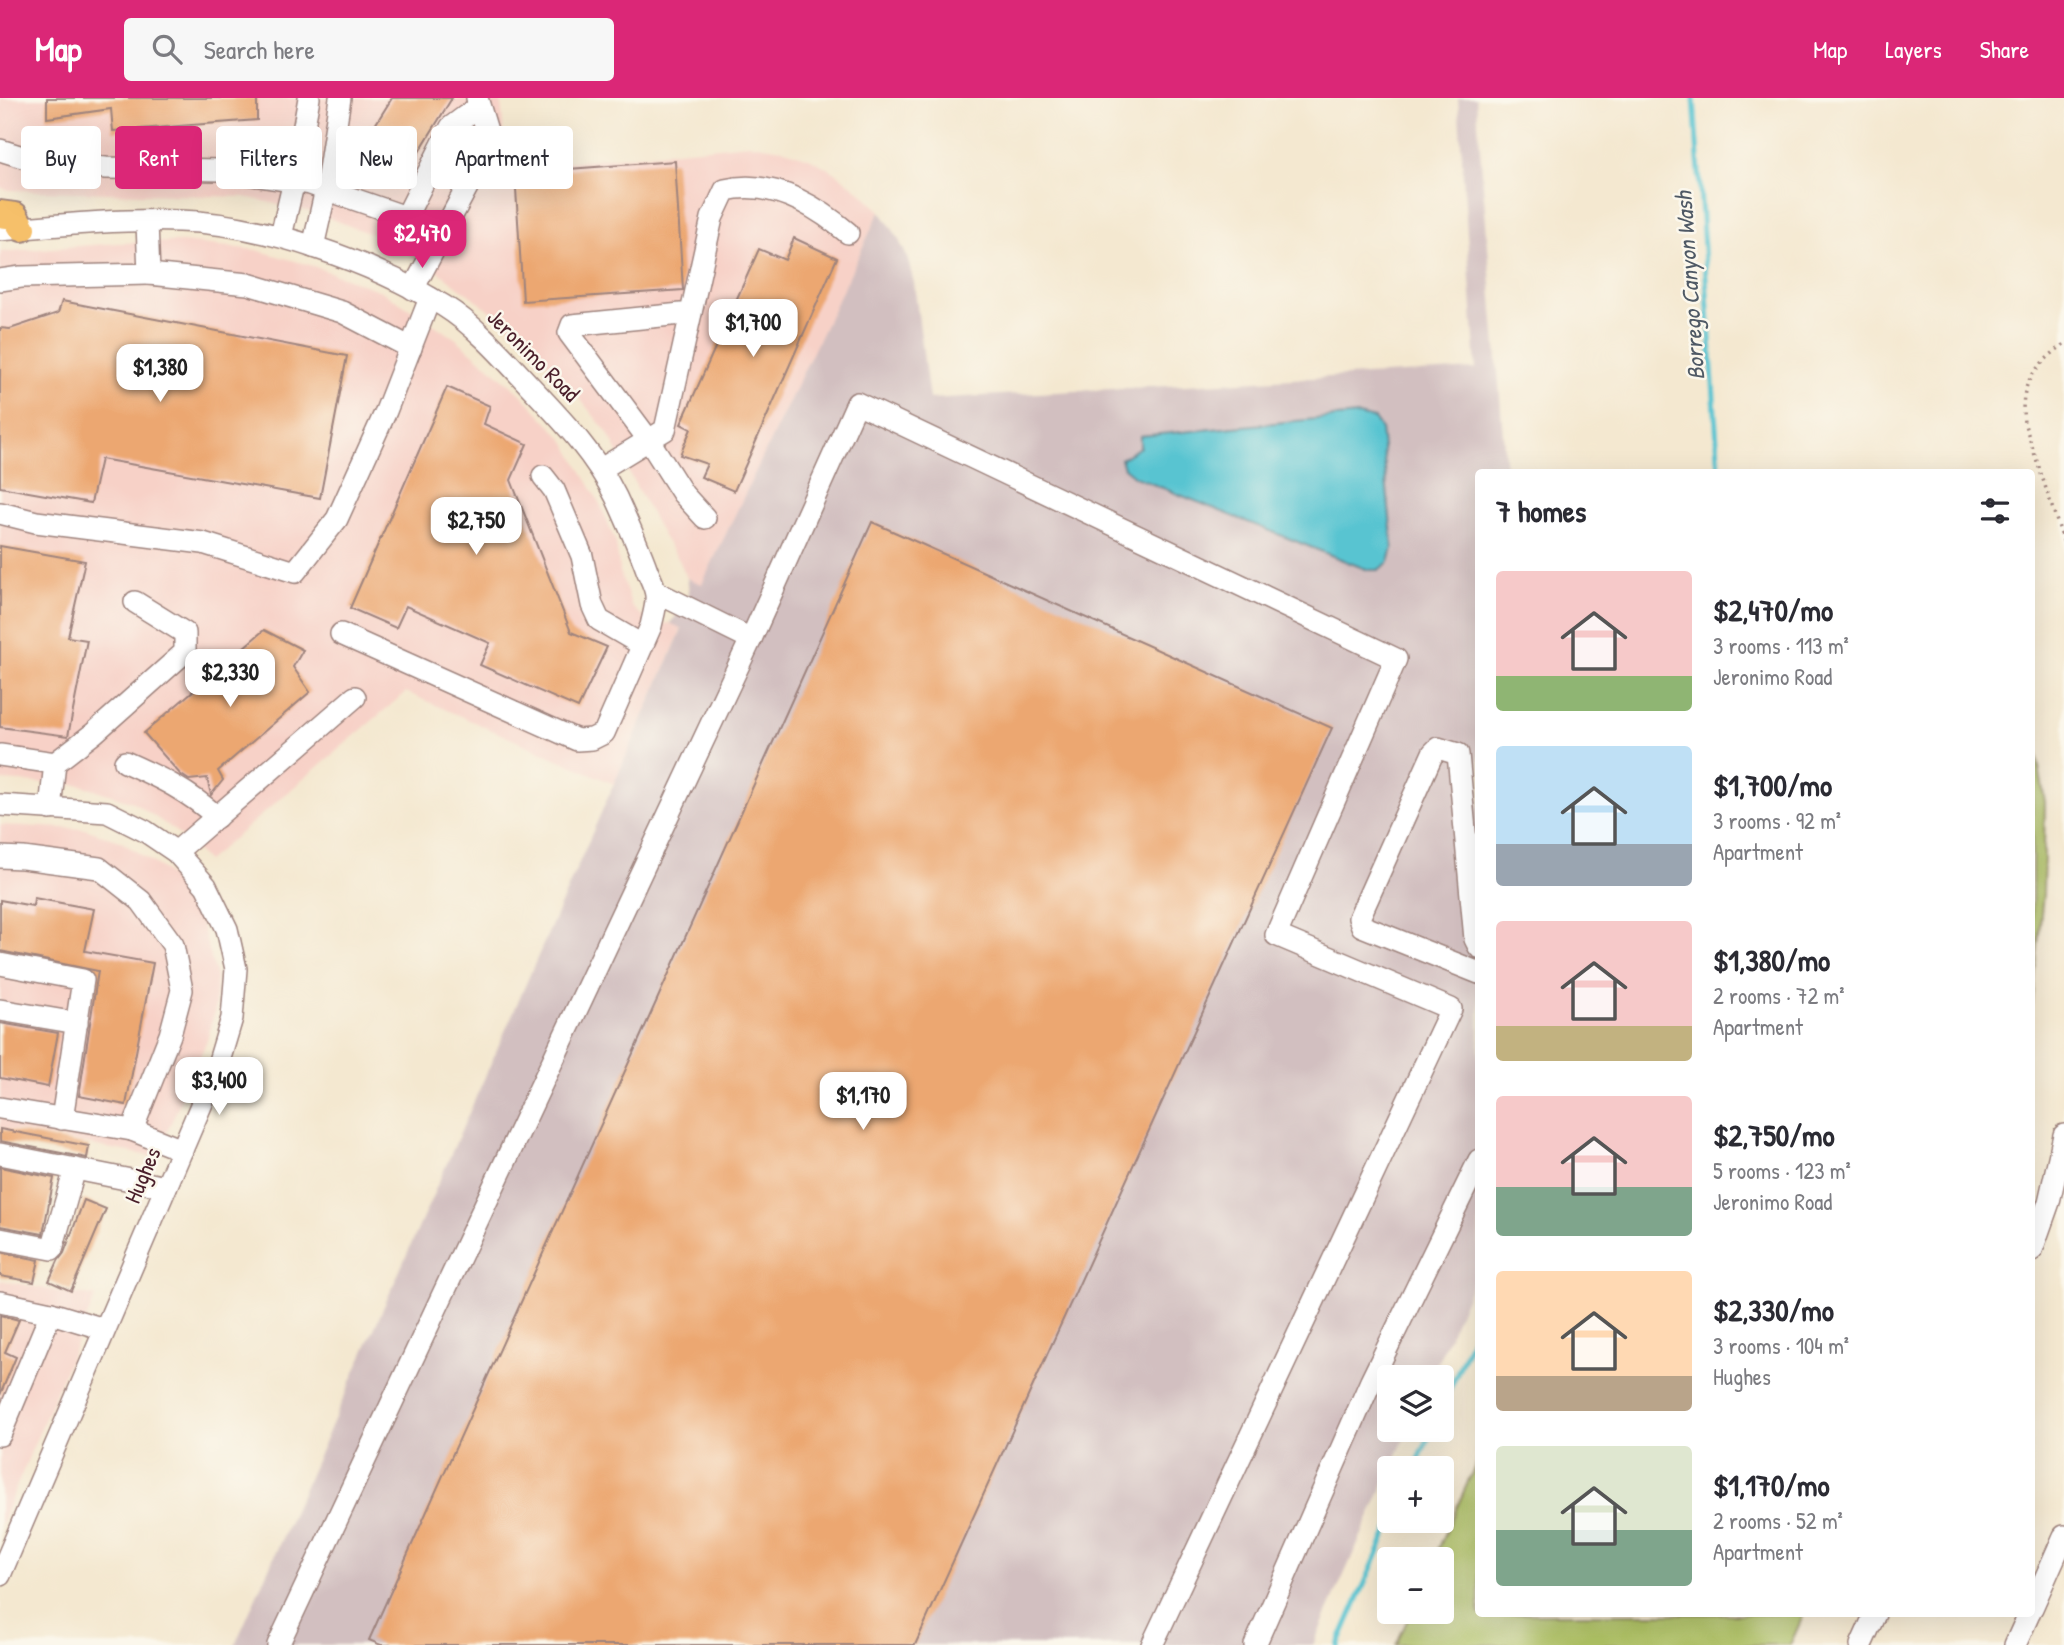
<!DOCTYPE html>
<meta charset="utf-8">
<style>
:root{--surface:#fff;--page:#f7f7f7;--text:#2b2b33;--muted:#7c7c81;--accent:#db2777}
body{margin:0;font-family:"Patrick Hand",sans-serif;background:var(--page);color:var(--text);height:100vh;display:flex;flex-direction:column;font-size:26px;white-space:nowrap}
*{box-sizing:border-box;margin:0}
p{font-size:23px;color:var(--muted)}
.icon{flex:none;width:38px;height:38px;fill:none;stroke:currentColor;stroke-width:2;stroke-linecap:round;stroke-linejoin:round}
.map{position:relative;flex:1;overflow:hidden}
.sheet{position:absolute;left:1475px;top:371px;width:560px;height:1148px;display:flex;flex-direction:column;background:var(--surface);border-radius:7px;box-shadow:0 7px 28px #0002}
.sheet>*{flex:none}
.hud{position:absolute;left:21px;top:28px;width:665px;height:63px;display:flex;gap:14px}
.tools{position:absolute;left:1377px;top:1267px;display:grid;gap:14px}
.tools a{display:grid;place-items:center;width:77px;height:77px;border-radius:7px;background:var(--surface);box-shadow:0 7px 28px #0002;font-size:35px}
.price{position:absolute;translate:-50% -60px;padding:0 16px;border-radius:14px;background:#fff;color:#222;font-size:23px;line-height:46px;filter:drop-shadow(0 2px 4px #0008)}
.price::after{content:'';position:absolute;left:50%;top:42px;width:21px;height:16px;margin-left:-10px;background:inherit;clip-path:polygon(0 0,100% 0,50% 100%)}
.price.current{background:var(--accent);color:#fff}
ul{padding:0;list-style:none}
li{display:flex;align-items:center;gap:21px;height:175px;padding:0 21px}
li span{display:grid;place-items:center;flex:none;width:196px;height:140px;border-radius:7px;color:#555}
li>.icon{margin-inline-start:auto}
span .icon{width:84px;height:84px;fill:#fffc;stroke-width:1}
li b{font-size:30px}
h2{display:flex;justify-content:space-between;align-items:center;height:84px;padding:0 21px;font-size:30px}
.pill{padding:0 24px;border-radius:7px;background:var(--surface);box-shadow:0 7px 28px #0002;font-size:24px;line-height:63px}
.pill.current{background:var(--accent);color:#fff}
header{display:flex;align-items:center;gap:42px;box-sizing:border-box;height:98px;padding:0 35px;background:var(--accent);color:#fff}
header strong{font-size:33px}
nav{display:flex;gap:38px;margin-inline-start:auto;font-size:24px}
.search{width:490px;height:63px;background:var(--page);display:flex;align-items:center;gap:18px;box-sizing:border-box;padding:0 24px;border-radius:7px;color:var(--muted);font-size:26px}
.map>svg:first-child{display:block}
.built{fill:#f7d1c7}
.industrial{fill:#d2bfc0}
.green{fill:#adc064;stroke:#7c7048;stroke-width:2}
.water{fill:#58c4d1;stroke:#51727e;stroke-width:2}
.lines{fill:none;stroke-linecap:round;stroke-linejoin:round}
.stream{stroke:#58c4d1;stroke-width:5}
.building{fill:#eca771}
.minor-casing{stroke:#9f847e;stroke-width:24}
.major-casing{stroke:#9f847e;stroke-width:30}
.path{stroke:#9f847e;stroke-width:3.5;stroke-dasharray:2 5;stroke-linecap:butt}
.minor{stroke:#fff;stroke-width:21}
.major{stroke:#f6c06b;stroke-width:26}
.labels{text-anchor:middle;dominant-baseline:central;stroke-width:5;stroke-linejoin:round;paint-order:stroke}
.street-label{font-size:23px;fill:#4a1f2b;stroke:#fbf7ec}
.water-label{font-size:24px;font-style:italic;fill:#4f5965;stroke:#fbf7ec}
</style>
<header>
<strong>Map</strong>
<div class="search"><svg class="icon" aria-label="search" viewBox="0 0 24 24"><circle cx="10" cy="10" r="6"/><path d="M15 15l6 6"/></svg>Search here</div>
<nav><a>Map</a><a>Layers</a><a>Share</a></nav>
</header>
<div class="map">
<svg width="2064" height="1547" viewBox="0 0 2064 1547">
<rect width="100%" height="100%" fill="#fbf7ec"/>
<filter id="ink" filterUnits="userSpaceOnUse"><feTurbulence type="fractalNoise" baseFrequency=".0143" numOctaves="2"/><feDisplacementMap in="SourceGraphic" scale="14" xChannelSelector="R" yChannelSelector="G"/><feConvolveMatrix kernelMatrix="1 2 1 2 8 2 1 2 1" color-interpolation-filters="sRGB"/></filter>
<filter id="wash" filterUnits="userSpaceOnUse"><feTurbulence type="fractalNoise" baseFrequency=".00686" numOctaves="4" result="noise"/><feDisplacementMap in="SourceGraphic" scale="28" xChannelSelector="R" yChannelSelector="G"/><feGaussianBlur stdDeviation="1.57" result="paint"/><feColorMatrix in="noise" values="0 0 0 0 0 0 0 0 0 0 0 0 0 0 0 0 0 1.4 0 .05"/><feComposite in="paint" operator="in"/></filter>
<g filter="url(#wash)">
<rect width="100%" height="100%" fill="#f4e8d0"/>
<g class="built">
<polygon points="0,0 501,0 506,70 750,46 782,51 811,61 836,75 861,94 880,113 702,487 687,480 679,462 664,440 607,334 563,280 503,222 439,174 381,140 316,115 245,99 7,92 0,89"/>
<polygon points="182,144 256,152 313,168 381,193 455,240 520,295 565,343 600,406 616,445 620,474 632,509 644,520 659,527 670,525 682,530 614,686 406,594 207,763 174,732 133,704 81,687 0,683 0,154 119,145"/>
<polygon points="0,727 85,731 120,743 164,772 181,791 199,818 216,878 215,911 208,940 156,1059 0,1030"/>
<polygon points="0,1182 70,1196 96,1198 0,1428"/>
</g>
<polygon class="industrial" points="1458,0 1476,0 1506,374 1479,374 1479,1170 1431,1279 1390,1279 1390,1332 1408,1332 1313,1547 235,1547 682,531 670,525 687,506 689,492 687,480 702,486 880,113 897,138 907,159 914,185 929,301 1476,271"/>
<g class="green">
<polygon points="2032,627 2045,704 2043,796 2032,907"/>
<polygon points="1479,1359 1479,1516 1804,1516 1790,1547 1396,1547 1411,1514 1442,1514 1442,1461 1434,1461"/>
</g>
<polygon class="water" points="1358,317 1374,321 1381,331 1393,450 1389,464 1378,472 1368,472 1135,379 1124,370 1121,361 1140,349 1140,338"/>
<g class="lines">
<g class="stream">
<polyline points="1694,0 1719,374"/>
<polyline points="1442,1309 1479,1225"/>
<polyline points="1415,1370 1432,1332"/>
<polyline points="1338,1547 1392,1423"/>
</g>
</g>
<g id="blocks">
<g class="building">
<polygon points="47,0 257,0 257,22 113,33 111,11 47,20"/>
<polygon points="392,0 452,0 403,80 389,72 388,75 357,56"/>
<polygon points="675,63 683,192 523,203 515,75"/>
<polygon points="794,140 837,160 734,393 701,379 707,366 680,357 691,331 681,326 759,151 785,162"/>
<polygon points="62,203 347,258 320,400 101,361 91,405 0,389 0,230 10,231 58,215"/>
<polygon points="447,289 490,308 484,326 527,346 511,382 571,534 607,549 578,610 480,567 490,545 406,508 396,530 350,510"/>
<polygon points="872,424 1332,630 915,1547 381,1547 369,1542"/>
<polygon points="0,448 85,463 68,539 87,542 68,638 0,629"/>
<polygon points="264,532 303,552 293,569 310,594 218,673 223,682 211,697 207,680 189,682 180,676 144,635"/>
<polygon points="34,800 94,811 85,853 153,865 126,1007 79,998 98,873 0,853 0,802 33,808"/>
<polygon points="0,925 58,935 48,989 0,980"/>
<polygon points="0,1031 89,1048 87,1060 0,1043"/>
<polygon points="0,1069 54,1080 43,1136 0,1128"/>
<polygon points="84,1102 106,1111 71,1193 49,1183 58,1163 64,1155"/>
<polygon points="0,1154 39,1162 34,1184 0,1178"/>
<polygon points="0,1217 19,1222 5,1254 16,1259 0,1297"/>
</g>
</g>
</g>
<g filter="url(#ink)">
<use href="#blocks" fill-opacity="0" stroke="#9f847e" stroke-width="2"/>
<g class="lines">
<defs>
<g id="minor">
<polyline points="0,52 42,65 106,70 221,72 310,86 406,119 440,140"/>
<polyline points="406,119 451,29 479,8"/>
<path d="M 0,132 C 58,127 121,121 179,123 C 263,125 373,164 444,208 C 476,228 503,259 529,287 C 561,321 595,356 616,399 C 627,423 638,447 647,472 C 650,480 655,488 656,497 C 657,507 653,518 651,528 L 604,635 L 592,641 L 577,642 L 341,536"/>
<polyline points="281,138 294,83 309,0"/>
<polyline points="313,149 326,91 340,0"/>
<polyline points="149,176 248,186 342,214 411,250"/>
<polyline points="0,182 21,179 149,176 147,124"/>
<polyline points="413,191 482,61 488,36 477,0"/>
<polyline points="601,371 665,332 691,215"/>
<polyline points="543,378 554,392 582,458 592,507 599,522 642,547"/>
<polyline points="0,415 36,424 203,445 295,474 337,421 386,313 430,200"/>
<path d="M 705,420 L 683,396 L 648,341 L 569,235 L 572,227 L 691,215 L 712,120 L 725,92 C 771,81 814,106 848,135"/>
<polyline points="751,541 857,305 1396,561 1276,837 1451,911 1152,1547"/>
<polyline points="0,657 55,665"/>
<path d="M 125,664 C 161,680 188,693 217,719"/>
<polyline points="0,707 107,714 145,733 176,754 206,788 227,831 236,871 232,920 217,970 0,1477"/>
<polyline points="50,711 55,665 94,635 185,554 185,535 135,504"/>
<polyline points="176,754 355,599"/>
<polyline points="0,759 23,760 99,770 141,803 173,847 182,892 170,937 132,1032"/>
<polyline points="1479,849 1475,841 1458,656 1438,650 1433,655 1359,820 1362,828 1479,875"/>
<polyline points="0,866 83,882 62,1021"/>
<polyline points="0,912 77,925"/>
<polyline points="0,1010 132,1032 182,1052"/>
<polyline points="0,1056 166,1089"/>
<polyline points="0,1141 52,1151 75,1071"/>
<polyline points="2032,1152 2049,1104 2064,1037"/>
<polyline points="0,1204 51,1215 104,1231"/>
<polyline points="0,1337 51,1215"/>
<polyline points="2032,1510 2064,1438"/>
<polyline points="278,1547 751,541 656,494"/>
<polyline points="1255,1547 1371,1283 1479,1062"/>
<polyline points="1861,1547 1875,1516"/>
<polyline points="2015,1547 2029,1516"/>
</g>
<polyline id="major" points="0,116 15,118 22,130"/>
</defs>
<use href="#minor" class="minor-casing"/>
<use href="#major" class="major-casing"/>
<path class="path" d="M 2064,246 C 2035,269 2019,284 2024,324 L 2064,445"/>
<use href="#minor" class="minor"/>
<use href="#major" class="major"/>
</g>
</g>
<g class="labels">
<g class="street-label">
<text transform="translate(534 257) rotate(45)">Jeronimo Road</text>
<text transform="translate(142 1077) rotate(-67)">Hughes</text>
</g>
<g class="water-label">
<text transform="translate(1689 188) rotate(-94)">Borrego Canyon Wash</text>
</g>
</g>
</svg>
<div class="tools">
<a><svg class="icon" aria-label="layers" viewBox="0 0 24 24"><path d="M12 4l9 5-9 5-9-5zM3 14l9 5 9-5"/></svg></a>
<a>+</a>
<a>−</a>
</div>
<b class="price current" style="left:422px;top:172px">$2,470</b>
<b class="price" style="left:753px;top:261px">$1,700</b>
<b class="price" style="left:160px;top:306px">$1,380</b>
<b class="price" style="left:476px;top:459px">$2,750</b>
<b class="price" style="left:230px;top:611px">$2,330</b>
<b class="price" style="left:219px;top:1019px">$3,400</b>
<b class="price" style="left:863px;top:1034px">$1,170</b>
<div class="hud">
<a class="pill">Buy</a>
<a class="pill current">Rent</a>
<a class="pill">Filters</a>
<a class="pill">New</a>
<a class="pill">Apartment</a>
</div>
<section class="sheet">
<h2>7 homes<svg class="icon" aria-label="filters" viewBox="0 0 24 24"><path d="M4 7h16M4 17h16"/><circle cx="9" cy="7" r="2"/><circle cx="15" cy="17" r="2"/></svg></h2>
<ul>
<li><span style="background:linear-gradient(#f6c9c9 75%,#8fb573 0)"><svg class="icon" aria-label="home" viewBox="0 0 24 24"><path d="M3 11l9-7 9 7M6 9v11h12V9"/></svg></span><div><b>$2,470/mo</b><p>3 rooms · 113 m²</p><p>Jeronimo Road</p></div></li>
<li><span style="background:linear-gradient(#bfe0f5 70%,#9aa5b1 0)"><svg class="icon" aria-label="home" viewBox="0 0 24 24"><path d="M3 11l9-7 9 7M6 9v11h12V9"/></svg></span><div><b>$1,700/mo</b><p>3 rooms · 92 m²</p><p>Apartment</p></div></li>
<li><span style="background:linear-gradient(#f6c9c9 75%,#c2b280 0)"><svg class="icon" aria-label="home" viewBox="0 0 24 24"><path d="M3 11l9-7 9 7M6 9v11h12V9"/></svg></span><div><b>$1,380/mo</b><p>2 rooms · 72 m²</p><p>Apartment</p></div></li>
<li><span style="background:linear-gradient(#f6c9c9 65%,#7fa58c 0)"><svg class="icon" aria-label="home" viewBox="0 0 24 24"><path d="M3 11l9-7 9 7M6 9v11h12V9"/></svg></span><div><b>$2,750/mo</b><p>5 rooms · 123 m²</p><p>Jeronimo Road</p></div></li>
<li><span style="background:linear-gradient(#ffd9b3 75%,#b9a48a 0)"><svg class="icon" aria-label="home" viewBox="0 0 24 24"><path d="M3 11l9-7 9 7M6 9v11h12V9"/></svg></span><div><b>$2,330/mo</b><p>3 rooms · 104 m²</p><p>Hughes</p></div></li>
<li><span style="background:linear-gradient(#dfe7d0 60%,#7fa58c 0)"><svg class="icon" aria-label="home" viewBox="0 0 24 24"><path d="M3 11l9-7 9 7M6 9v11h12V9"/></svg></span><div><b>$1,170/mo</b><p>2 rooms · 52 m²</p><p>Apartment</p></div></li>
</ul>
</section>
</div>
